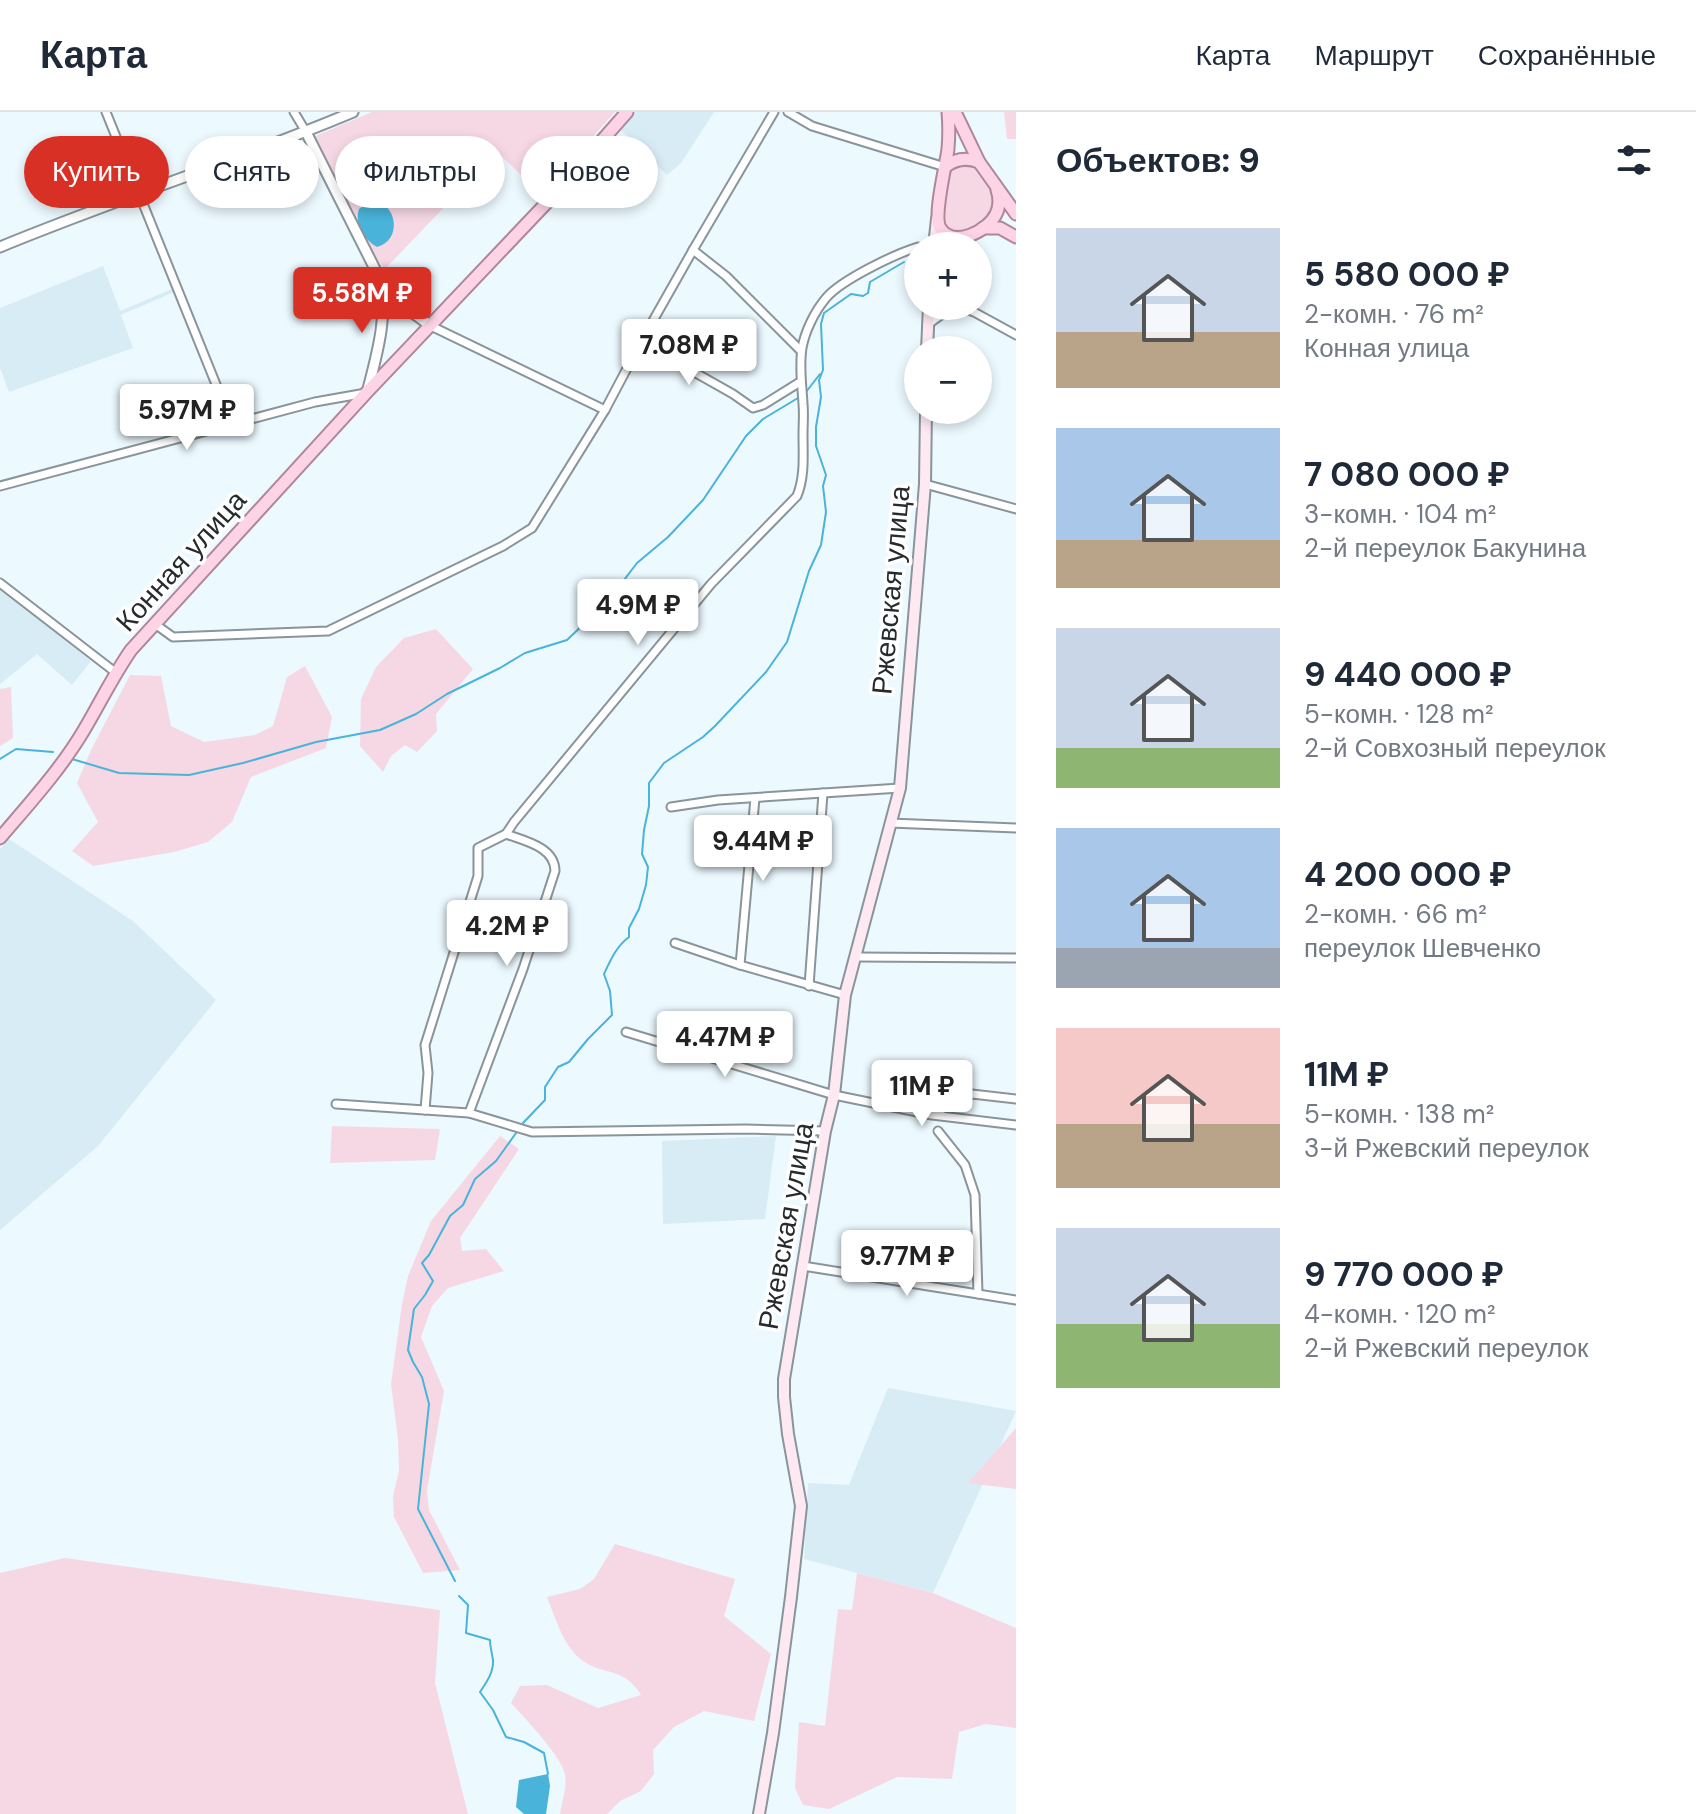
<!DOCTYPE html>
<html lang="ru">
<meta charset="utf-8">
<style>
:root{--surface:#fff;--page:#f6f6f7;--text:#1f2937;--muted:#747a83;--line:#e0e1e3;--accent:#d93025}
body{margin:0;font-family:"DM Sans",sans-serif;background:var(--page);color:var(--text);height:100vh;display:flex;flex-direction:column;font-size:30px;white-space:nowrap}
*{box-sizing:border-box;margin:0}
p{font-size:26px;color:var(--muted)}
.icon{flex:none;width:44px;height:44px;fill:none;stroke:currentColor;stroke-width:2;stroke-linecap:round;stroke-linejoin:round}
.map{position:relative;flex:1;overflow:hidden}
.panel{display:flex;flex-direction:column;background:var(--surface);width:680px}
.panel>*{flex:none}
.top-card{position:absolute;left:24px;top:24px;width:760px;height:72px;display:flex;gap:16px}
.fabs{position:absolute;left:904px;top:120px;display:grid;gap:16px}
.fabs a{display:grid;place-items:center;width:88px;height:88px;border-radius:50%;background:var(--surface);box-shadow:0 4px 12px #0003;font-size:40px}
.price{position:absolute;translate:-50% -68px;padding:0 18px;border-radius:8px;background:#fff;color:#222;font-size:26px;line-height:52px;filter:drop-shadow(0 2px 4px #0008)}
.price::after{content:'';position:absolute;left:50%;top:48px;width:24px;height:18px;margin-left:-12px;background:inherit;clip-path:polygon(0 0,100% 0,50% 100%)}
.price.current{background:var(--accent);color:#fff}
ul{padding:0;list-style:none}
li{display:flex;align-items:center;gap:24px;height:200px;padding:0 40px}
li span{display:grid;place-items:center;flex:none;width:224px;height:160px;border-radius:0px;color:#555}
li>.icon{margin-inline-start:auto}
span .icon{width:96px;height:96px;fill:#fffc;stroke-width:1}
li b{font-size:34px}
h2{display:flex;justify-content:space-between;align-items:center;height:96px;padding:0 40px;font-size:34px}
.pill{padding:0 28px;border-radius:36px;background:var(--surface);box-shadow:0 4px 12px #0003;font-size:28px;line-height:72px}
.pill.current{background:var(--accent);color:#fff}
header{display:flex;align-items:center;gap:48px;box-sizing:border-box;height:112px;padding:0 40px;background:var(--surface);border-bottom:2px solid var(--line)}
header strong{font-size:38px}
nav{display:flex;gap:44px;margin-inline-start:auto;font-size:28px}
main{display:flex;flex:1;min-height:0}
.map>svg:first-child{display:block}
.built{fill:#d8ecf5}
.green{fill:#f6d8e4}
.water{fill:#49b3d9}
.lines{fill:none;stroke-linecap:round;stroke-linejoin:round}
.stream{stroke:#49b3d9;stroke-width:2}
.minor-casing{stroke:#89959a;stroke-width:11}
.tertiary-casing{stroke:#89959a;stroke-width:13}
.secondary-casing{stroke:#89959a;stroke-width:14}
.primary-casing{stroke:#b0869b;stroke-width:15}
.minor{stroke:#fff;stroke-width:7}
.tertiary{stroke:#fff;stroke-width:9}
.secondary{stroke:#fee9f3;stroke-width:10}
.primary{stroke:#fdd4e6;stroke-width:11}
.labels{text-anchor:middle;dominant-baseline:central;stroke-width:7;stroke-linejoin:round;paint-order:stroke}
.street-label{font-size:28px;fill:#262b2d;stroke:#fff}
</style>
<header>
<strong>Карта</strong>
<nav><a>Карта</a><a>Маршрут</a><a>Сохранённые</a></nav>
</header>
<main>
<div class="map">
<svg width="1016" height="1702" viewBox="0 0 1016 1702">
<rect width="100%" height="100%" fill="#ecf9ff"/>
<g class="built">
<polygon points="636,0 714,0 681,51 667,63 621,18"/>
<polygon points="103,154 120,199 172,177 174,180 121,203 133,236 9,280 0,256 0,196"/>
<polygon points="0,476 91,549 72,573 37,542 0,572"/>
<polygon points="9,727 133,809 216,888 98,1034 0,1118 0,737"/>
<polygon points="776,1024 765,1107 663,1112 662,1029"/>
<polygon points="888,1276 1016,1299 933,1481 804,1447 808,1371 849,1373"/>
</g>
<g class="green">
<polygon points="372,0 615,0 541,82 497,40 385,157 366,133 313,25"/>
<polygon points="1004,0 1016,0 1016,27 1007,27"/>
<polygon points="619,25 638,44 621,62 602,43"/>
<path d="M 971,52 L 995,84 L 996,92 C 983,113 972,121 948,120 L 942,108 L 947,70 L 950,61 L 956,53 Z"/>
<polygon points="436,517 473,557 436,602 437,619 417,640 405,633 391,644 383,660 360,634 361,587 376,555 404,526"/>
<polygon points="305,554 332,605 326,636 251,665 232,710 208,730 174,740 93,754 72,739 98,710 77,671 91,638 130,563 161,564 171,614 204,630 255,623 273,614 287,565"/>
<polygon points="11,575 13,626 0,634 0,577"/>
<polygon points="332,1014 440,1017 435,1048 330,1051"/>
<polygon points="500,1024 519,1037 460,1126 462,1139 486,1137 504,1159 448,1176 432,1194 421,1225 444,1279 427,1379 429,1398 460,1458 423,1461 394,1405 393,1384 399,1359 398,1327 391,1272 402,1192 408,1164 431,1109"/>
<polygon points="1016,1316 1016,1377 968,1371"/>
<path d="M 615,1432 L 735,1467 L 724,1504 L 771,1542 L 754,1609 L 704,1599 L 674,1615 L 653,1638 L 654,1662 L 641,1679 L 620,1689 L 607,1702 L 560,1702 C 562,1690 567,1676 565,1663 C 563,1646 524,1605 511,1591 L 520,1574 L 547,1573 L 598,1596 L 641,1583 C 626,1557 607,1563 586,1551 C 564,1538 556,1507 547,1485 L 580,1477 L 594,1467 Z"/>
<polygon points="65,1446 440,1498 435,1571 468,1702 0,1702 0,1461"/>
<polygon points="857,1461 933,1481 1016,1516 1016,1616 986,1612 959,1620 952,1667 897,1665 829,1697 803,1693 795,1676 799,1610 825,1614 838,1497 852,1498"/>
</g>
<g class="water">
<path d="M 372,88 C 397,90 403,128 377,135 C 364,128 354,111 359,97 Z"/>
<polygon points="548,1662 550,1674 546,1702 524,1702 516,1695 519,1668"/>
</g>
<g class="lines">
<g class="stream">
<polyline points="806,280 820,262"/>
<polyline points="0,647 16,637 53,640"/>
<polyline points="72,647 119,661 189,663 243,651 316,630 380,618 416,602 447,582 500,556 525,541 567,528 608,489 637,451 668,425 703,388 746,324 763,307 798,286"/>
<path d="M 523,1011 L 545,988 L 545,975 L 558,955 L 569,950 L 588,927 L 612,903 L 610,879 L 604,862 C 611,847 616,835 629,825 L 629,816 L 639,797 L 646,773 L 648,755 L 642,742 L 644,718 L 649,694 L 649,671 L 664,651 L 703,625 L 715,614 L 766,560 L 787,530 L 809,459 L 821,433 L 826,400 L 823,374 L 826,363 L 816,334 L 816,315 L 821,285 L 819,268 L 823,258 L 821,212 L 824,201 L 851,182 L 863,184 L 868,181 L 870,170 L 904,150"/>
<polyline points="455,1469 418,1397 429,1292 422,1265 413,1250 408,1238 414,1197 425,1183 433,1169 422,1151 429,1143 450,1104 463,1093 475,1067 496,1049 516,1021"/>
<path d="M 459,1484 L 468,1493 L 466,1521 L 490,1528 C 490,1535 492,1541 493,1548 C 494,1560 486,1571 480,1580 L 493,1598 L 506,1625 L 524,1630 L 544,1641 L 548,1662"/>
</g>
<defs>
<g id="minor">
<polyline points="106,0 232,312"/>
<polyline points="294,0 306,20"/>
<polyline points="788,0 812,14 945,55"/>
<polyline points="693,138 726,164 801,239"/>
<polyline points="957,194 974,200 1016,223"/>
<path d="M 382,201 C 388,193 395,191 404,195"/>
<polyline points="927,213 951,196 957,194"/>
<polyline points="431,214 605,298"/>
<polyline points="641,230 733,282 753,296 763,293 800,270"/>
<polyline points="925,372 1016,397"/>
<polyline points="0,374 315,290 366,281"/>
<polyline points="0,471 115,560"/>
<polyline points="155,512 173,525 328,519 503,434 532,416 605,298 641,230 693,138 774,0"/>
<polyline points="671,695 718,688 900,676"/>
<polyline points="890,711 1016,716"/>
<polyline points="675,831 740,853 845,883"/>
<polyline points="855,845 1016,846"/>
<polyline points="740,853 755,686"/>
<polyline points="809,874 823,681"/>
<polyline points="626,920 834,983 932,1003 1016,1013"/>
<polyline points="336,992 469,1001 532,1020 746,1017 825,1019"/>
<path d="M 425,998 L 428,961 L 425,933 L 478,764 L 478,736 L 506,722 L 514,710 L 711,472 L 797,384 C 805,364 803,344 803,323 C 803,312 804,302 803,292 C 802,273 799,255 802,236 C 805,219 815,199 826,186 C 841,168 895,142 918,135"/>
<path d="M 469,1001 L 523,857 L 555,759 C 555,735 525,729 506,722"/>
<polyline points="934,1002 972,982 1016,987"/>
<polyline points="938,1019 965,1053 975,1083 978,1182"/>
<polyline points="803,1154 1016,1188"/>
</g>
<g id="tertiary">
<path d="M 306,20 L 379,165 C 389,201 377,242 368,277"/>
<path d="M 0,135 C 116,87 237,49 353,0"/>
<polyline points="381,168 406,196 431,214"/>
</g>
<g id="secondary">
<polyline points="934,134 937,107"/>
<polyline points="927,238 929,194"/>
<polyline points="759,1702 773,1621 791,1485 801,1394 788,1322 784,1285 784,1267 825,1019 834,983 845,883 900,676 925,372 926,298"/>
</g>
<g id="primary">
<path d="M 948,0 C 949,12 949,25 948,37 C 946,53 933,104 940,116 C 953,137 988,119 996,102 C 1000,94 1000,87 997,78"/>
<polyline points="955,0 979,50 1016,102"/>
<path d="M 945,55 C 955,47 966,45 979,50"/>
<polyline points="983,116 1000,116 1016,125"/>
<path d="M 0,726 C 29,692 61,657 84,618 C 100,591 113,564 131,538 L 367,280 L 555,82 L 627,0"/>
</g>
</defs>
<use href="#minor" class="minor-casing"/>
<use href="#tertiary" class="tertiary-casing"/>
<use href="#secondary" class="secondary-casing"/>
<use href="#primary" class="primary-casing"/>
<use href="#minor" class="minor"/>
<use href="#tertiary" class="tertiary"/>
<use href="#secondary" class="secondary"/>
<use href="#primary" class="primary"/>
</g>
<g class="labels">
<g class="street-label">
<text transform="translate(181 449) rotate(-48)">Конная улица</text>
<text transform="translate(891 478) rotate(-85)">Ржевская улица</text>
<text transform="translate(786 1114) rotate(-80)">Ржевская улица</text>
</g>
</g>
</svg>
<div class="fabs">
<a>+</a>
<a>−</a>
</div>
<b class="price current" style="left:362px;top:223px">5.58M ₽</b>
<b class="price" style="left:689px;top:275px">7.08M ₽</b>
<b class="price" style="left:187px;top:340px">5.97M ₽</b>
<b class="price" style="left:638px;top:535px">4.9M ₽</b>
<b class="price" style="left:763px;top:771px">9.44M ₽</b>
<b class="price" style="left:507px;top:856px">4.2M ₽</b>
<b class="price" style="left:725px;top:967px">4.47M ₽</b>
<b class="price" style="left:922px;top:1016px">11M ₽</b>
<b class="price" style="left:907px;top:1186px">9.77M ₽</b>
<div class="top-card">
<a class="pill current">Купить</a>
<a class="pill">Снять</a>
<a class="pill">Фильтры</a>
<a class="pill">Новое</a>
</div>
</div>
<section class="panel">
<h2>Объектов: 9<svg class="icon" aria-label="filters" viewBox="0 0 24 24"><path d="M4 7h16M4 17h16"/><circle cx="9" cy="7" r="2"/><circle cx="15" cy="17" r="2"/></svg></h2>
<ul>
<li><span style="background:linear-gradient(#c9d6e8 65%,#b9a48a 0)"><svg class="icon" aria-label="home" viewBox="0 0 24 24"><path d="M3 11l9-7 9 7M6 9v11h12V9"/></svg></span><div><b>5 580 000 ₽</b><p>2-комн. · 76 m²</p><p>Конная улица</p></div></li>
<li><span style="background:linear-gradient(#a9c7e8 70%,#b9a48a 0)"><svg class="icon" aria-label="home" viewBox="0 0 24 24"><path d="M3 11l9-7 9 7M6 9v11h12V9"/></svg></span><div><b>7 080 000 ₽</b><p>3-комн. · 104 m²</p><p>2-й переулок Бакунина</p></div></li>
<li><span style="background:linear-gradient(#c9d6e8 75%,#8fb573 0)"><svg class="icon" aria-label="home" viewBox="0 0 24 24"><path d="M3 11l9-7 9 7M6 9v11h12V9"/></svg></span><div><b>9 440 000 ₽</b><p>5-комн. · 128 m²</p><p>2-й Совхозный переулок</p></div></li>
<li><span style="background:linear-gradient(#a9c7e8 75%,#9aa5b1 0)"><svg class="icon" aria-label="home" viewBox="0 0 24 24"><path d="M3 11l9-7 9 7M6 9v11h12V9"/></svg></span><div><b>4 200 000 ₽</b><p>2-комн. · 66 m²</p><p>переулок Шевченко</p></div></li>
<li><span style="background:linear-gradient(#f6c9c9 60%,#b9a48a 0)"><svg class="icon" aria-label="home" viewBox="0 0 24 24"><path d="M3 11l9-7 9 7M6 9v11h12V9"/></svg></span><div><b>11M ₽</b><p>5-комн. · 138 m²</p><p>3-й Ржевский переулок</p></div></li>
<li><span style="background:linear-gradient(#c9d6e8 60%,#8fb573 0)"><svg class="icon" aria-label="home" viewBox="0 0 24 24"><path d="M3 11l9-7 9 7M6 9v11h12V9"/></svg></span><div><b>9 770 000 ₽</b><p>4-комн. · 120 m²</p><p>2-й Ржевский переулок</p></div></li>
</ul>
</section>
</main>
